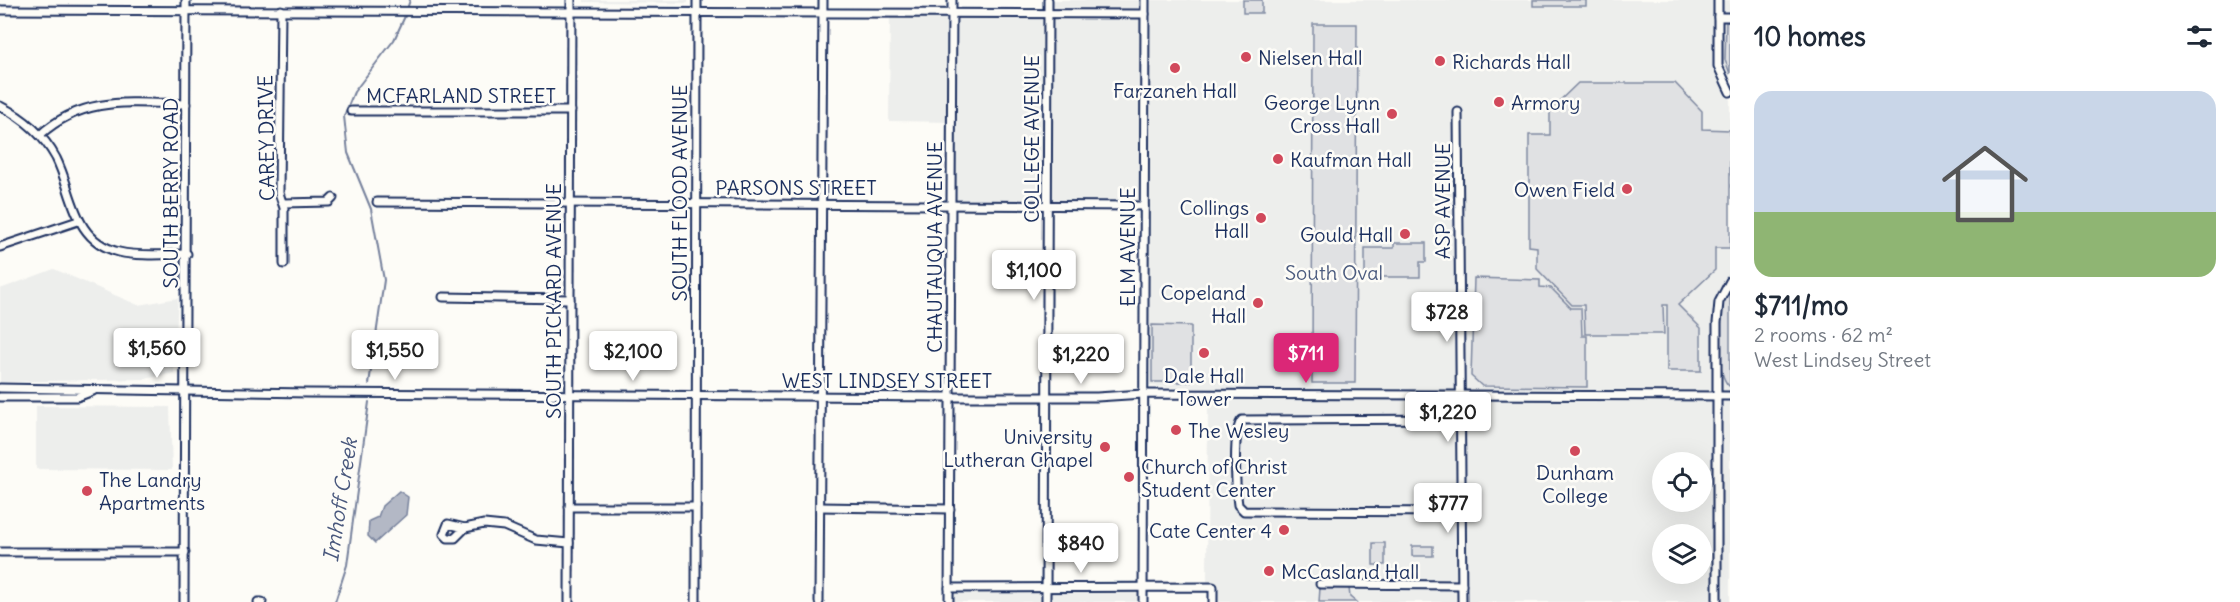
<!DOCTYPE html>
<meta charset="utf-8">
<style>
:root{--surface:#fff;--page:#f2f2f3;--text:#1f2937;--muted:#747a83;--accent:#db2777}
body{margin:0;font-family:Delius,sans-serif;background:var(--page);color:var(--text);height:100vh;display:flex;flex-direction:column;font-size:22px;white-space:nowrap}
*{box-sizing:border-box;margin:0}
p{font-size:20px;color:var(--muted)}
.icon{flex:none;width:33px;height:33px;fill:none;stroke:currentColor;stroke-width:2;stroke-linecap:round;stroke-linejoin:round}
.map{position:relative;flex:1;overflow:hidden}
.details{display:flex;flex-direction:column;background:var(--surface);width:510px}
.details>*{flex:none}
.tools{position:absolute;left:1652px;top:452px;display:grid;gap:12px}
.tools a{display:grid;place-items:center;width:60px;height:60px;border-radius:50%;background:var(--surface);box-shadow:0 6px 24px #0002;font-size:30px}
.price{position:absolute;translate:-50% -51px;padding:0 14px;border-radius:6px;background:#fff;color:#222;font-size:20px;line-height:39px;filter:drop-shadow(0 2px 3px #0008)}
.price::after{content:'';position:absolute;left:50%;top:36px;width:18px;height:14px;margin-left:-9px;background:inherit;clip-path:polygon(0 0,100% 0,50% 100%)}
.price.active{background:var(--accent);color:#fff}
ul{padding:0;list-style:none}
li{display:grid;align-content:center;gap:12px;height:318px;padding:0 24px}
li span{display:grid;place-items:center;height:186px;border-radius:18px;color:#555}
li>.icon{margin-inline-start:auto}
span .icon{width:108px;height:108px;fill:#fffc;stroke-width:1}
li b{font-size:26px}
h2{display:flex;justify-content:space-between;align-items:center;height:72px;padding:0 24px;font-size:26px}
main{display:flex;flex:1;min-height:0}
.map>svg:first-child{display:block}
.built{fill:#edeeec;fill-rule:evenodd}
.green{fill:#e0e1e3;stroke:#7e88a0;stroke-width:1.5}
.water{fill:#b3b8c5;stroke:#76819c;stroke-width:1.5}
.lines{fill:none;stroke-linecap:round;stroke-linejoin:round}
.stream{stroke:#76819c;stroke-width:2}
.minor-casing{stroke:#1b2f5e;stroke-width:11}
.minor{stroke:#fdfcf7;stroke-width:7}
.poi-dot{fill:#d1495b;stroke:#fdfcf7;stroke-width:2}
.labels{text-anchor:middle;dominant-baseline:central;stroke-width:5;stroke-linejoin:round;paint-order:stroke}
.poi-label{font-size:20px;fill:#1b2f5e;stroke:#fdfcf7;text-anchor:start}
.street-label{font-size:20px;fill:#1b2f5e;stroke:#fdfcf7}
.park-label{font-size:20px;fill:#4c5c7f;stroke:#fdfcf7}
.water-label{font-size:21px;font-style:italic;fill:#49587d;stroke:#fdfcf7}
</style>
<main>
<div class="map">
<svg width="1730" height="602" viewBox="0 0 1730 602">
<rect width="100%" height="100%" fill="#fdfcf7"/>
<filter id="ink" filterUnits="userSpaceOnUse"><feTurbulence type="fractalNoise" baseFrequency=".0167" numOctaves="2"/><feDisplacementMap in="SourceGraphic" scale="12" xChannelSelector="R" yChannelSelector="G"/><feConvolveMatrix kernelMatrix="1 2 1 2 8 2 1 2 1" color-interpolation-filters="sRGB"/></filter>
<g filter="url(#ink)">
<g class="built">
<polygon points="584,0 688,0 688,3 584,2"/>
<path d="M 1052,0 L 1730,0 L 1730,602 L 1217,602 L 1217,588 L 1207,582 L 1208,389 L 1146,386 L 1147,201 L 955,200 L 955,122 L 889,121 L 890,9 L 1051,10 ZM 1662,462 L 1701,462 L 1701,501 L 1662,501 ZM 1662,534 L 1701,534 L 1701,573 L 1662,573 Z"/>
<polygon points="54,269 138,305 178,298 174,373 145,379 0,382 0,289"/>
<polygon points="36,406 170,407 172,470 36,469"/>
<polygon points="953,590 1138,591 1138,602 953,602"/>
</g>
<g class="green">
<rect x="1243" y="0" width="19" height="13"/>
<rect x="1533" y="0" width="53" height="6"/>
<polygon points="1726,22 1730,22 1730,74 1725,60"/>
<polygon points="1313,24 1357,24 1355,383 1312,383"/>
<polygon points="1578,83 1675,83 1702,111 1702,129 1730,130 1730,248 1715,248 1715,270 1678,305 1701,328 1701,371 1667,371 1667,305 1663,305 1664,334 1585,334 1584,305 1572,305 1537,269 1537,247 1529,246 1529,135 1550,135 1550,110"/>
<polygon points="1394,243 1426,243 1426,262 1420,262 1420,277 1369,277 1365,273 1365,248 1394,248"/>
<polygon points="1474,278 1540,280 1540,287 1551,288 1571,308 1581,308 1582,336 1587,336 1587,387 1482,386 1471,376"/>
<path d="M 1730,281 L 1730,386 L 1729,386 C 1717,376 1715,317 1721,298 C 1723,292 1727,286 1730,281 Z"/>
<polygon points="1152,325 1191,326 1191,382 1152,382"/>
<rect x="1373" y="543" width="12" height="22"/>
<rect x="1412" y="546" width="21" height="10"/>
<polygon points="1320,588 1349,588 1350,597 1356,602 1319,602"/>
</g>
<polygon class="water" points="399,491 408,497 406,515 375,543 368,536 369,521 378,517 382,506"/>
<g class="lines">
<g class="stream">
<polyline points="407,9 410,0"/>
<polyline points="369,384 384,280 371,209 348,153 344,116 354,92 394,40 406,14"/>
<polyline points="335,602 347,565 369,402"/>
</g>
<defs>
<g id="minor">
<polyline points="1718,0 1718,66 1730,92"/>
<polyline points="0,10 1145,14"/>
<polyline points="281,10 279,193 284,208 284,264"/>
<polyline points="1718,17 1730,17"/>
<path d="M 0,106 C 24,118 43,134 56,158 C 74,194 72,240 119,252 C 140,257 165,254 187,254"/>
<polyline points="351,111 571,111"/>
<polyline points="1458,112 1462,602"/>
<path d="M 40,135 C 84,95 132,103 186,104"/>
<polyline points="377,202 1144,206"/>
<polyline points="283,203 329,202 333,198"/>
<polyline points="0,247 78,221"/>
<polyline points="443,297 570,299"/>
<polyline points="0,388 308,393 950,397 1097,397 1143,394 1730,396"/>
<polyline points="0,397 77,397 93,391"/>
<path d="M 1459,419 L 1242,420 C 1232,428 1236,490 1238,505 L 1244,511 L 1460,512"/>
<polyline points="569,507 696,507"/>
<polyline points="820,507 950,509"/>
<polyline points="465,528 455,538 448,538 444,534 448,524 465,528 484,524 504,526 536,540 569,543"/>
<polyline points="0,552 185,552"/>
<polyline points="1320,584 1462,585"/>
<polyline points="949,588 1213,587 1213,602"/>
<polyline points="184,602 186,0"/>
<polyline points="258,602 262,602"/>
<polyline points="569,602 571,0"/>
<polyline points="696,602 697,0"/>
<polyline points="819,602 823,0"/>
<polyline points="949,602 952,0"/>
<polyline points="1046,602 1048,0"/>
<polyline points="1143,602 1145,0"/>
<polyline points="1717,602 1717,323 1719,302 1730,281"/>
</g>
</defs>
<use href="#minor" class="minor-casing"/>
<use href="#minor" class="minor"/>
</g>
</g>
<g class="poi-dot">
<circle cx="1246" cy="57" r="6"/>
<circle cx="1440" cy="61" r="6"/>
<circle cx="1175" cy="68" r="6"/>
<circle cx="1499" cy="102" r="6"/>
<circle cx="1392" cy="114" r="6"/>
<circle cx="1278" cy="159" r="6"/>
<circle cx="1627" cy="189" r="6"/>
<circle cx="1261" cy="218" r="6"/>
<circle cx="1405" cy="234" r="6"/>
<circle cx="1258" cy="303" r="6"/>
<circle cx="1204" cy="353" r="6"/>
<circle cx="1176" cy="430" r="6"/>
<circle cx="1105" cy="447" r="6"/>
<circle cx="1575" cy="451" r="6"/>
<circle cx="1129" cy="477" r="6"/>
<circle cx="87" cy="491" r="6"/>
<circle cx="1284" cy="530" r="6"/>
<circle cx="1269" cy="571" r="6"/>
</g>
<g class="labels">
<g class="poi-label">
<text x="1258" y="57">Nielsen Hall</text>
<text x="1452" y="61">Richards Hall</text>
<text x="1175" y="90" text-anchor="middle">Farzaneh Hall</text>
<text x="1380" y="102" text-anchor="end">George Lynn<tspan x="1380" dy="23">Cross Hall</tspan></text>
<text x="1511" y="102">Armory</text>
<text x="1290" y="159">Kaufman Hall</text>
<text x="1615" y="189" text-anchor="end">Owen Field</text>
<text x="1249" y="207" text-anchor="end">Collings<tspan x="1249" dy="23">Hall</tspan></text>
<text x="1393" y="234" text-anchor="end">Gould Hall</text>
<text x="1246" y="292" text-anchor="end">Copeland<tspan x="1246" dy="23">Hall</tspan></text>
<text x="1204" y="375" text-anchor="middle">Dale Hall<tspan x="1204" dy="23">Tower</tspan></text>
<text x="1188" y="430">The Wesley</text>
<text x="1093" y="436" text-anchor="end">University<tspan x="1093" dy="23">Lutheran Chapel</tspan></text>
<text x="1141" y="466">Church of Christ<tspan x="1141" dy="23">Student Center</tspan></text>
<text x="1575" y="472" text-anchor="middle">Dunham<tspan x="1575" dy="23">College</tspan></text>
<text x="99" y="479">The Landry<tspan x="99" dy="23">Apartments</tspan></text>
<text x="1272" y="530" text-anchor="end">Cate Center 4</text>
<text x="1281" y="571">McCasland Hall</text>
</g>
<g class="street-label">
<text x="461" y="95">MCFARLAND STREET</text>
<text transform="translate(266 138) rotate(-91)">CAREY DRIVE</text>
<text transform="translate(1031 139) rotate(-90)">COLLEGE AVENUE</text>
<text x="796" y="187">PARSONS STREET</text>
<text transform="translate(170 193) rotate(-90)">SOUTH BERRY ROAD</text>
<text transform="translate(679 193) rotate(-90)">SOUTH FLOOD AVENUE</text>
<text transform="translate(1442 201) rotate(-90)">ASP AVENUE</text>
<text transform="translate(934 247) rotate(-90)">CHAUTAUQUA AVENUE</text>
<text transform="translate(1127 247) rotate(-90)">ELM AVENUE</text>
<text transform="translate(553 301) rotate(-90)">SOUTH PICKARD AVENUE</text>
<text x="887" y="380">WEST LINDSEY STREET</text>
</g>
<g class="park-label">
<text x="1334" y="272">South Oval</text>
</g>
<g class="water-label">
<text transform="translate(340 500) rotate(-81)">Imhoff Creek</text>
</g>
</g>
</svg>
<div class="tools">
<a><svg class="icon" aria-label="locate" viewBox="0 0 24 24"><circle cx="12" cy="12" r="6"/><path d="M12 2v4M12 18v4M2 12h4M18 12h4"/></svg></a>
<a><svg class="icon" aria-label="layers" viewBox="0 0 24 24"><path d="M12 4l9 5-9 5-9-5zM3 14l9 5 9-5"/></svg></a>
</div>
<b class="price" style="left:1034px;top:301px">$1,100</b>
<b class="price" style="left:1447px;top:343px">$728</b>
<b class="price" style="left:157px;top:379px">$1,560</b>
<b class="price" style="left:395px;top:381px">$1,550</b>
<b class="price" style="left:633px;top:382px">$2,100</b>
<b class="price active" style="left:1306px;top:384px">$711</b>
<b class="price" style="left:1081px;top:385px">$1,220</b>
<b class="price" style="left:1448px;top:443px">$1,220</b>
<b class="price" style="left:1448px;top:534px">$777</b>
<b class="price" style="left:1081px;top:574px">$840</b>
</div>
<section class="details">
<h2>10 homes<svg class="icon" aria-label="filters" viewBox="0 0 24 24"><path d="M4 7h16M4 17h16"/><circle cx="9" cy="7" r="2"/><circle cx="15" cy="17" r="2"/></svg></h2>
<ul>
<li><span style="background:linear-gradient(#c9d6e8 65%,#8fb573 0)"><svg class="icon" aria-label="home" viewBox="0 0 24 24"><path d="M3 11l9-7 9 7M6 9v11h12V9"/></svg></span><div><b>$711/mo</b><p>2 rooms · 62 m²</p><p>West Lindsey Street</p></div></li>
</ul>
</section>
</main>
